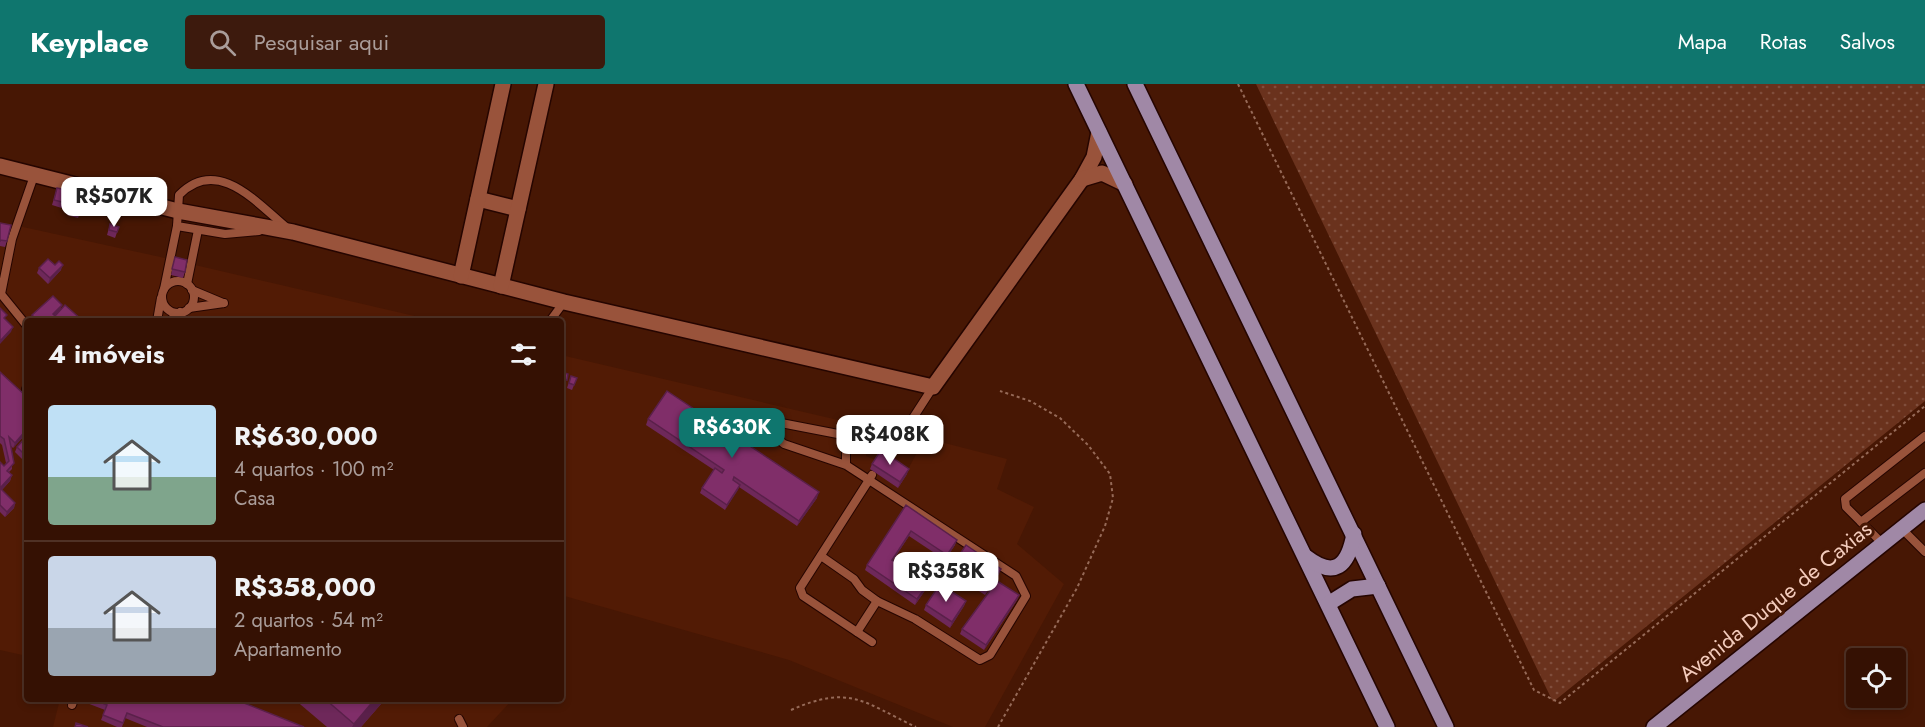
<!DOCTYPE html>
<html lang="pt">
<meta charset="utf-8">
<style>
:root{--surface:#351103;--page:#3d1a0d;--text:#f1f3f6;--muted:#aa9d9a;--line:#4f3125;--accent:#0f766e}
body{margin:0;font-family:Jost,sans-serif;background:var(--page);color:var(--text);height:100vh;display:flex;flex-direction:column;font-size:22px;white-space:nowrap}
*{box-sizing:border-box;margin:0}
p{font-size:20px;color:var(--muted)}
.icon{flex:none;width:33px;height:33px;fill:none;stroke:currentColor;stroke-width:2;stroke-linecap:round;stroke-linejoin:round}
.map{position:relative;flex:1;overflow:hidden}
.drawer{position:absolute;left:24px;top:234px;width:540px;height:384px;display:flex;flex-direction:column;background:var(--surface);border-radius:6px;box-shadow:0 3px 9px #0003,0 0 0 2px var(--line)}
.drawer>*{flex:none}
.tools{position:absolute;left:1846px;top:564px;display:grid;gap:12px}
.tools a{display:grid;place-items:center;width:60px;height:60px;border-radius:6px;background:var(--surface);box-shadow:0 3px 9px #0003,0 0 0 2px var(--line);font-size:30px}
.price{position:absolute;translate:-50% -51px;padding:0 14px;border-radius:12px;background:#fff;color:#222;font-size:20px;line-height:39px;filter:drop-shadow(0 2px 3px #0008)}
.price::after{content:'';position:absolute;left:50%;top:36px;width:18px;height:14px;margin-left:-9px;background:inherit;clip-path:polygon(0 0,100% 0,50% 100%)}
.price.current{background:var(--accent);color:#fff}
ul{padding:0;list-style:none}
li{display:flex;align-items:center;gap:18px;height:150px;padding:0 24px}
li+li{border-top:2px solid var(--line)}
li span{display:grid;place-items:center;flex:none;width:168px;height:120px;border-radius:6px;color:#555}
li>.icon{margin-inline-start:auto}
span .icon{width:72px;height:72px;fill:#fffc;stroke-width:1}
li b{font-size:26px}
h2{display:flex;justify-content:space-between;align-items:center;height:72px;padding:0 24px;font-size:26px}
header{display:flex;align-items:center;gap:36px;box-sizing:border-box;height:84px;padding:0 30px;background:var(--accent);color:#fff}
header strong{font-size:28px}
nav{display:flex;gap:33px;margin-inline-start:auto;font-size:21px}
.search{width:420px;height:54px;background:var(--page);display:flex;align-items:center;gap:15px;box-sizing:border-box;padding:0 21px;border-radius:6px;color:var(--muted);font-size:22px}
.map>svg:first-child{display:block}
.built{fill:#521b05}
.grass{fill:url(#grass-dots)}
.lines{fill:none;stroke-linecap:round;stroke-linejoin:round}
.lane-casing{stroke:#250500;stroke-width:10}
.street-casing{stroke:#250500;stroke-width:18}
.primary-casing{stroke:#250500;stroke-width:18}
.path{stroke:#966a58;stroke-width:2;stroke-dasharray:3 3;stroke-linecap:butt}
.lane{stroke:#99533b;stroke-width:8}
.street{stroke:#99533b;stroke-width:15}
.primary{stroke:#a088a6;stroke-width:15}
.wall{fill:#6e285a}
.shaded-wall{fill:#5a204a}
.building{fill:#802e69;stroke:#5a204a;stroke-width:1.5}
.labels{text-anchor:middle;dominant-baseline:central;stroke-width:6;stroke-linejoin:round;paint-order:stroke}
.street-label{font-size:22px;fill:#f3cbbc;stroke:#471704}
</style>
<header>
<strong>Keyplace</strong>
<div class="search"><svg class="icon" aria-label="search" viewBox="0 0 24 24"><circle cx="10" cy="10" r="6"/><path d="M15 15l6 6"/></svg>Pesquisar aqui</div>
<nav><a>Mapa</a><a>Rotas</a><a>Salvos</a></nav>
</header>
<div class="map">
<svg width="1925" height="643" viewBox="0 0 1925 643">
<defs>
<pattern id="grass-dots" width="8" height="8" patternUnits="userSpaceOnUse" patternTransform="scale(1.5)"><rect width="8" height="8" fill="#6a321d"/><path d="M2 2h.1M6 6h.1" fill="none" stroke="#804e3c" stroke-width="1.8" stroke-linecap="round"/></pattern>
</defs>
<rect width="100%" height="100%" fill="#471704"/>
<g class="built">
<polygon points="0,138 165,174 436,237 27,237 27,572 0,566"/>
<polygon points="561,271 868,343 866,372 906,389 925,354 1007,375 997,405 1034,423 1017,460 1064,500 985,643 953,643 789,576 561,511"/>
<polygon points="60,615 513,615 487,643 53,643"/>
</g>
<polygon class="grass" points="1256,0 1925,0 1925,317 1553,618"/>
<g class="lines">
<defs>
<g id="lane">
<path d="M 259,147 L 225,150 L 177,142 L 179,111 C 217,72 256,118 287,144"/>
<circle cx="178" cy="213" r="16"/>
<polyline points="187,200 198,146"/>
<polyline points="164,205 177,142"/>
<polyline points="192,206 223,219"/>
<polyline points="189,224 224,219"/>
<polyline points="157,237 161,214"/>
<polyline points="169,237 180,228"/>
<polyline points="550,237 564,218"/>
<polyline points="27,242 1,210 12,155 35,89"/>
<polyline points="26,305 27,305"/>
<polyline points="884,379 933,303"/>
<polyline points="846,381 846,355 843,351 781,339 776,341 773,351 784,360 846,381 869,396 872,391"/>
<polyline points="1861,438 1925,389"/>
<polyline points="1902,445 1925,468"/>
<polyline points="1883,460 1846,423 1845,415 1925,352"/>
<polyline points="821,472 854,495 862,506 877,517 857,548"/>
<polyline points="872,558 803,512 800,504 869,396 1016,492 1026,512 990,571 980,576 915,535 877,517"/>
<polyline points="72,621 74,615"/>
<polyline points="459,635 463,643"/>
</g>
<g id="street">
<polyline points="0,82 178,127 293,148 564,218 933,303 1082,95 1094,73 1099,48"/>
<polyline points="1082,95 1102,89 1125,100"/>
<polyline points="478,115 518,125"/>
<polyline points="461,192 503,0"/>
<polyline points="501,202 546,0"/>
</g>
<g id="primary">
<polyline points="1076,0 1387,643"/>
<polyline points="1135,0 1446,643"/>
<path d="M 1306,473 C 1335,495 1348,482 1354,450"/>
<polyline points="1328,520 1352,505 1378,502"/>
<polyline points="1654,643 1925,426"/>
</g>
</defs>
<use href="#lane" class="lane-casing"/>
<use href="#street" class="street-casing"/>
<use href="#primary" class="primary-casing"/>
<g class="path">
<polyline points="1238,0 1534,606 1560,619 1925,322"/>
<path d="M 791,626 C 850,600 863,618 916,643"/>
<polyline points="998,643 1077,504 1105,442 1113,414 1110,390 1088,361 1060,334 1030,317 1000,307"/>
</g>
<use href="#lane" class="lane"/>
<use href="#street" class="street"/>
<use href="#primary" class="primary"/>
</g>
<g class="wall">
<polygon points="57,104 80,129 78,134 67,131 68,126 52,121"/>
<polygon points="0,139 7,157 5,163 0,162"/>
<polygon points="110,140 119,143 115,154 107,151"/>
<polygon points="175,173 185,188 183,194 171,191"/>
<polygon points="39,184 61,186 48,200 37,189"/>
<polygon points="62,221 60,226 83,237 31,237 30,236 32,231"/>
<polygon points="0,288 27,313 27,372 23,376 15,368 17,363 26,353 24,352 13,364 11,362 12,385 9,388 12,391 10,397 2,406 15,419 14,424 5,433 0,428 0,378 4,382 6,379 2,361 0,359"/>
<polygon points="561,288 568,290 565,301 561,300"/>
<polygon points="571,292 577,294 572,306 567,304"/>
<polygon points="648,335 817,414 797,442 739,403 725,426 700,409 702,404 714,386 646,341"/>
<polygon points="872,380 907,390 898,404 870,385"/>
<polygon points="906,421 955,461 945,476 909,452 893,476 926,505 915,521 865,486 867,481"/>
<polygon points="952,482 999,490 985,511 950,488"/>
<polygon points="1019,511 1017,516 984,566 960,550 962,545"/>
<polygon points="966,517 964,522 950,544 924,526 926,521"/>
<polygon points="80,615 234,615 304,643 147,643 125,634 122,643 117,643 101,636 105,626 79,616"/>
<polygon points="294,615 383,615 381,620 361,643 327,643"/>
</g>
<g class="shaded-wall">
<polygon points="63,181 61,186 48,200 50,194"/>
<polygon points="62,221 60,226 51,235 53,230"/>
<polygon points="13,243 11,248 0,260 0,257"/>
<polygon points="26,346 24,352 13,364 15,359"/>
<polygon points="909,385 907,390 898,404 900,398"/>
<polygon points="12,391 10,397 0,408 0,404"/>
<polygon points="740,401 738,406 725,426 727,421"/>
<polygon points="819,408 817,414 797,442 799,437"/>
<polygon points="15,419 14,424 5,433 7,428"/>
<polygon points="911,447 909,452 890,481 892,476"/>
<polygon points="957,456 955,461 945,476 947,471"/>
<polygon points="1001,485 999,490 985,511 987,506"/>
<polygon points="928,500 926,505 915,521 917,515"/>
<polygon points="1019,511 1017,516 984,566 986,561"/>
<polygon points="966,517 964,522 950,544 952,538"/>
<polygon points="375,615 383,615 381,620 361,643 352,643 354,640"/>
</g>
<g class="building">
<polygon points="57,104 85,110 80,129 69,125 70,120 54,116"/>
<polygon points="0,139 11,141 7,157 0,156 0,158"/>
<polygon points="110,140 119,143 117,148 109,146"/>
<polygon points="175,173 187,176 185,188 172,185"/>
<polygon points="48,175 55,181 59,177 63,181 50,194 39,184"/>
<polygon points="53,212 62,221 53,230 55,232 65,221 83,237 38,237 32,231"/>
<polygon points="0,224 7,231 4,234 13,243 0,257"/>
<polygon points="0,288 27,313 27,347 26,346 15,359 9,353 14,379 7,387 12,391 0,404 15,419 7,428 0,421 0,378 4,382 9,377 4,355 0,352"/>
<polygon points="561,288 568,290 567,296 561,294"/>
<polygon points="571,292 577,294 574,301 569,299"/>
<polygon points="667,307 819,408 799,437 734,393 733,396 740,401 727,421 702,404 715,384 722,389 724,386 648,335"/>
<polygon points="27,352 27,369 25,371 17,363"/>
<polygon points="881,366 909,385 900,398 872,380"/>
<polygon points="906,421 957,456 947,471 911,447 892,476 928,500 917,515 867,481"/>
<polygon points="966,461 1001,485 987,506 952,482"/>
<polygon points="997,497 1019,511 986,561 962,545"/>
<polygon points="940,500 966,517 952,538 926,521"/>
<polygon points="93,615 234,615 304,643 163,643 127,629 123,639 103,631 107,621"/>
<polygon points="325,615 375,615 354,640"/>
<polygon points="76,639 88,643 75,643"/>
</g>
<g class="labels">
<g class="street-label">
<text transform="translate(1775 517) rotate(-39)">Avenida Duque de Caxias</text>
</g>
</g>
</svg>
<div class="tools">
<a><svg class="icon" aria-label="locate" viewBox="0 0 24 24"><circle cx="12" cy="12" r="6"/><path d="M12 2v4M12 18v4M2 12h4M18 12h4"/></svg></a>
</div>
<b class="price" style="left:114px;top:144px">R$507K</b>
<b class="price current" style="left:732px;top:375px">R$630K</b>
<b class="price" style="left:890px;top:382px">R$408K</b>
<b class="price" style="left:946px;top:519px">R$358K</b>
<section class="drawer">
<h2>4 imóveis<svg class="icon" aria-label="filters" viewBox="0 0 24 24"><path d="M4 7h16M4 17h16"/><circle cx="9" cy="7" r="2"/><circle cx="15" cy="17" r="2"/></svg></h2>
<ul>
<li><span style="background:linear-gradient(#bfe0f5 60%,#7fa58c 0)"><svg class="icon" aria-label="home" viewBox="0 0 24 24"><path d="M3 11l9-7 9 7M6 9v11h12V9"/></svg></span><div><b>R$630,000</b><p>4 quartos · 100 m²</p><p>Casa</p></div></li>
<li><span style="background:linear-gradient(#c9d6e8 60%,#9aa5b1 0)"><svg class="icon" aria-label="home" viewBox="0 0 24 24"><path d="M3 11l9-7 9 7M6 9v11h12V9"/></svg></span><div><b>R$358,000</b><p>2 quartos · 54 m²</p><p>Apartamento</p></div></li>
</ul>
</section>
</div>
